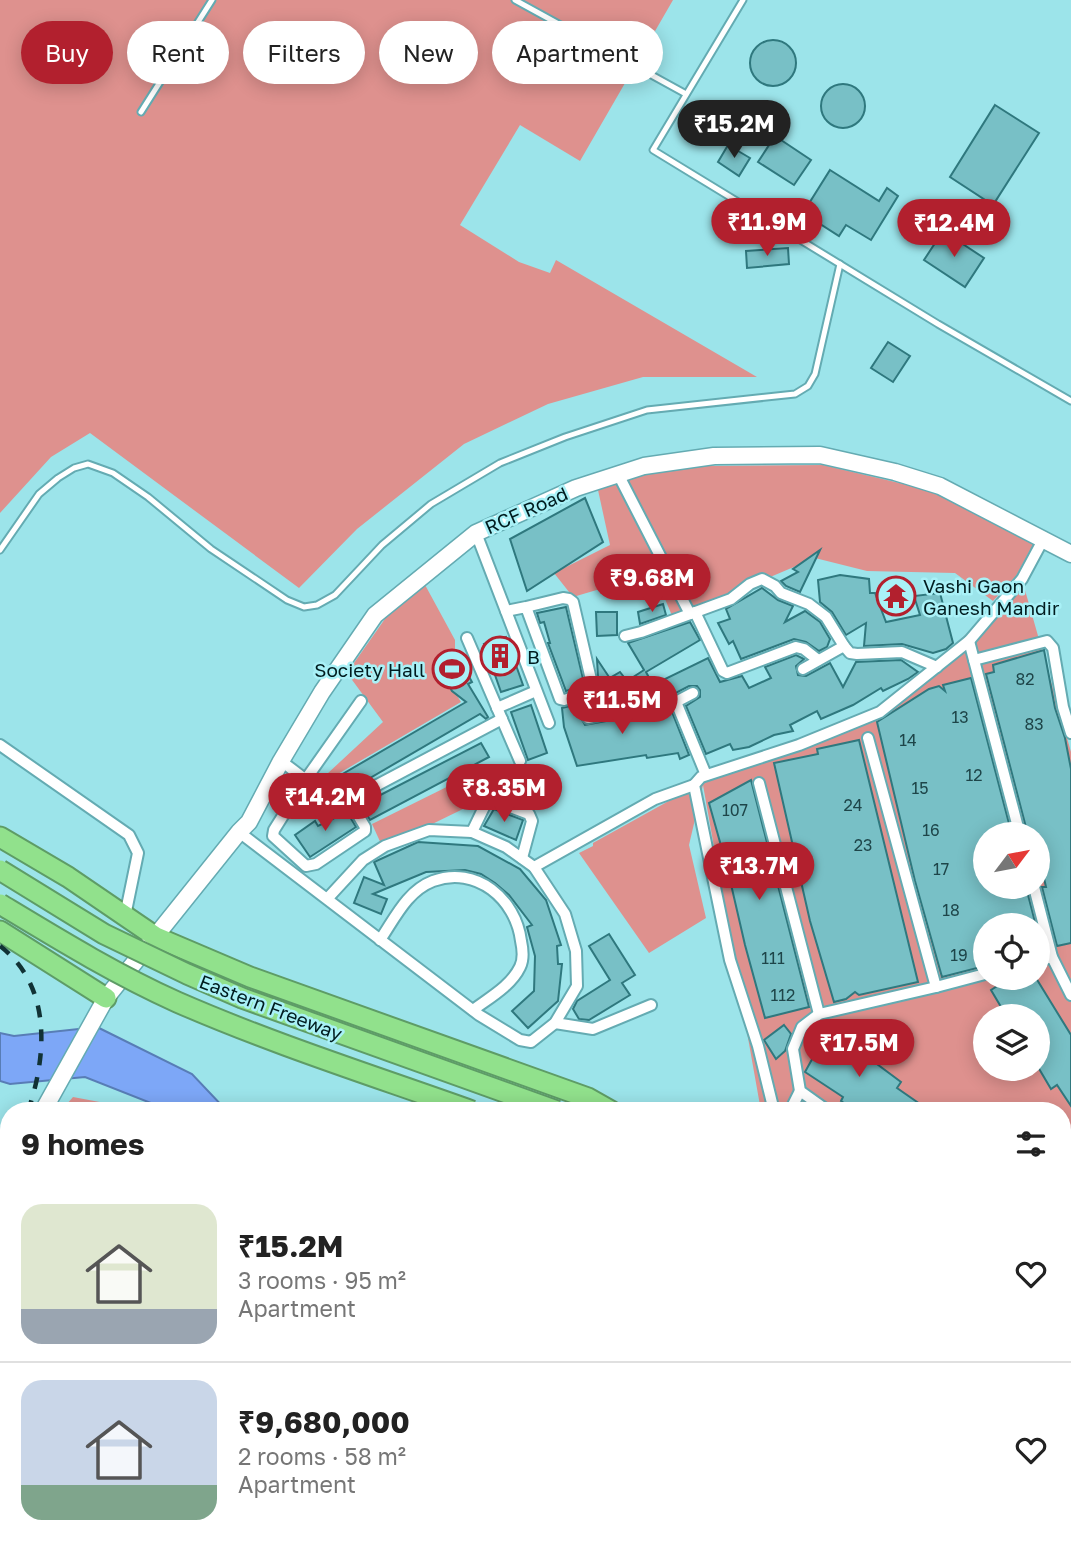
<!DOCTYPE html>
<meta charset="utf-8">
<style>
:root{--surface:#fff;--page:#f2f2f2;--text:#222;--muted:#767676;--line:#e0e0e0;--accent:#b2202e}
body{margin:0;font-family:"Golos Text",sans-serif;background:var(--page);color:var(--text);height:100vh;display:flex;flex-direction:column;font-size:26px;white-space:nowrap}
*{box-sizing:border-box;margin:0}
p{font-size:23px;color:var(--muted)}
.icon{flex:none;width:38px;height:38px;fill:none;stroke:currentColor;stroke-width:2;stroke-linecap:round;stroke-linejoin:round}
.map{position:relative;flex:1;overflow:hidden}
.drawer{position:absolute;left:0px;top:1102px;width:1071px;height:450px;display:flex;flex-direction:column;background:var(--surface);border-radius:28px 28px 0 0;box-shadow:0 4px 18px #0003}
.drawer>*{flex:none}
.top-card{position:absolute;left:21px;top:21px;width:700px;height:63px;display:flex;gap:14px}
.needle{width:46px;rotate:58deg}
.tools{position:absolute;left:973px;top:822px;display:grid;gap:14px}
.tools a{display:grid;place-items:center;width:77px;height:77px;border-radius:50%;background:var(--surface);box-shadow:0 4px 18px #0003;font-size:35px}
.price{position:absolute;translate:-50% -60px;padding:0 16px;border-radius:24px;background:var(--accent);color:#fff;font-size:23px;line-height:46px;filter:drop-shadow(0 2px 4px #0008)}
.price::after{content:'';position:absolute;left:50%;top:42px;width:21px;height:16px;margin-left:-10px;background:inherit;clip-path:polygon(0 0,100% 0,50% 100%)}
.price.selected{background:#222;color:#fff}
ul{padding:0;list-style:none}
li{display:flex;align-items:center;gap:21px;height:175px;padding:0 21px}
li+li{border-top:2px solid var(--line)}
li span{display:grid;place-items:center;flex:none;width:196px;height:140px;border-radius:21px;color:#555}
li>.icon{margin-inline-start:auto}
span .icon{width:84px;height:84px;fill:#fffc;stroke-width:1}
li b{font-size:30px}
h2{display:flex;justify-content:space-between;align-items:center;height:84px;padding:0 21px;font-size:30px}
.pill{padding:0 24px;border-radius:32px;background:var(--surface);box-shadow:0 4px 18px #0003;font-size:24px;line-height:63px}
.pill.selected{background:var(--accent);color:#fff}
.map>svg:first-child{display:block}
.green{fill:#de918e;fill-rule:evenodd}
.water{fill:#7da7f7;stroke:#587db6;stroke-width:2}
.building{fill:#78c0c6;stroke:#2f787e;stroke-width:2}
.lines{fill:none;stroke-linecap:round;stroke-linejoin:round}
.lane-casing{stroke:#64abb2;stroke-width:9}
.street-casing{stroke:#64abb2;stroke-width:14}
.secondary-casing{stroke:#64abb2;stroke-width:19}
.highway-casing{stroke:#5e9c66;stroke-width:23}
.lane{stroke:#fff;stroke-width:5}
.street{stroke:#fff;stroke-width:10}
.secondary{stroke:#fff;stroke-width:16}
.highway{stroke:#91e18c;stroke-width:19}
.rail{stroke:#113235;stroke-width:4.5;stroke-dasharray:12 12;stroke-linecap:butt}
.highway-bridge-casing{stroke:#5e9c66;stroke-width:23;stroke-linecap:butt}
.highway-bridge{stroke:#91e18c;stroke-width:19}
.labels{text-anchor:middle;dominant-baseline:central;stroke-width:5;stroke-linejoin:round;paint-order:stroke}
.number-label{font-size:16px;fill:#1e4549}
.street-label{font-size:19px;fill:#001c1f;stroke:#a9f1f7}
.poi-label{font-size:19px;fill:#001c1f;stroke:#a9f1f7;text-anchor:start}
</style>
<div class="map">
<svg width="1071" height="1551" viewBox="0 0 1071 1551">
<rect width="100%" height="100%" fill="#9ce4ea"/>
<g class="green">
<polygon points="0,0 673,0 580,161 520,125 460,225 519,262 550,273 556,260 757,377 643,377 548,404 464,444 357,529 299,588 90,433 51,457 0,513"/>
<polygon points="823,465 925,489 1035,541 1016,576 993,601 955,573 867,571 815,558 673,618 654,573 573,597 554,573 610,545 598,490 639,475 702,466"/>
<polygon points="424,583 455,640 455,651 436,662 461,702 331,778 327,774 383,722 347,673 387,616"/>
<path d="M 1023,583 L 1071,752 L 1071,1394 L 1062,1387 L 1062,1111 L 761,1111 L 703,785 L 689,845 L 706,918 L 649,953 L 579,853 L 593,846 L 593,843 L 703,782 L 880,712 ZM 985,835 L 1038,835 L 1038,887 L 985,887 ZM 985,926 L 1038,926 L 1038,978 L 985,978 ZM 985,1017 L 1038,1017 L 1038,1069 L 985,1069 Z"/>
<polygon points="489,766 502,790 383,848 372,824"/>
<polygon points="73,1097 105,1103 119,1111 61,1111"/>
<polygon points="319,1544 477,1544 480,1551 323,1551"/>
<polygon points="532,1544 664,1544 658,1551 536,1551"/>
</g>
<polygon class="water" points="97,1027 192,1074 227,1111 171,1111 85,1077 10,1084 0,1081 0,1033 14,1036"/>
<g class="building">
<circle cx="773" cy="63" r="23"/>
<circle cx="843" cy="106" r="22"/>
<polygon points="995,105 1039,133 993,205 950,177"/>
<polygon points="775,136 811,160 794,185 758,162"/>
<polygon points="728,145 750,158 739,176 718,162"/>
<polygon points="830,170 879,201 887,188 898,196 871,240 846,225 839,236 803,213"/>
<polygon points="943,231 984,258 965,287 924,260"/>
<polygon points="788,248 789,264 747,268 746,251"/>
<polygon points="888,342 910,356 893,382 871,368"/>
<polygon points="585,498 603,542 527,591 510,539"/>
<polygon points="820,550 800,592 786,586 781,581 798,572 793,569"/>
<polygon points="840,575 869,579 870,593 875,593 886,622 920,615 914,596 940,593 953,643 946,649 933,653 902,644 864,646 866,623 846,635 832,612 820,602 818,580"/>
<polygon points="762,588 778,600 793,606 785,622 805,611 820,622 830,639 827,647 819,651 806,642 794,639 741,659 733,641 729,644 718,623 730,619 726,609"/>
<polygon points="663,604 666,615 640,624 638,612"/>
<polygon points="566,607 584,683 582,686 566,691 548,643 550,643 544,622 540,623 537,613"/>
<polygon points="596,612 617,612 617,635 597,636"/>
<polygon points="690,622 700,640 646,672 653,685 708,658 720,682 742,676 749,688 771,678 765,667 796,655 804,659 796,666 798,675 806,676 830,663 843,687 856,662 901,660 918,672 908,679 883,691 881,688 853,705 821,719 817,711 790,725 793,731 774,735 749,747 733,750 730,744 706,754 686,706 700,697 700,690 697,686 689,686 670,696 617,703 613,687 599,695 597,659 611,680 610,678 620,672 627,681 644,670 628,643"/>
<polygon points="506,637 523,685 501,692 484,644"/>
<polygon points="1044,650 1055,708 1065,738 1071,769 1071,943 1057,946 1042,887 1046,887 1038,852 1038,835 1028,835 986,674 994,672 993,665"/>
<polygon points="455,651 472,682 468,684 488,717 486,719 480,714 346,792 341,791 334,779 466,702 452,691 435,662"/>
<polygon points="971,678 1012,835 985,835 985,887 1026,887 1036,926 985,926 985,966 942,977 915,881 877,722 929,689 939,686 945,691 943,685"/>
<polygon points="594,697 594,698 591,700 592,709 583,712 580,716 585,725 639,715 672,712 689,755 680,759 678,753 647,758 646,755 577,766 564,727 562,708 589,701"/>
<polygon points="531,705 547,753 528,760 511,712"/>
<polygon points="859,740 918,982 859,995 855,992 846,999 834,1002 810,921 774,763 818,754 817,749"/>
<polygon points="481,743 489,757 370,820 361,805"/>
<polygon points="751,780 809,1007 765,1018 745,945 727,867 709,803"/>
<polygon points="494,809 523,820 516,840 484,826"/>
<polygon points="347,812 356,827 310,857 295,835 315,821 318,826"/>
<polygon points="418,842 478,846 520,869 546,900 561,945 557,946 558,964 562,964 558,1001 528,1028 512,1011 534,991 535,956 527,927 532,925 509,895 495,883 481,874 465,870 426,872 373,894 387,899 381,914 354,903 364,877 384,885 374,862"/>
<polygon points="609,934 635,975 622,983 630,995 589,1020 579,1019 573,1009 577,1001 610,980 589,946"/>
<polygon points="1010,978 1036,978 1071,1035 1071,1106 1057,1085 1051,1089 1038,1067 1038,1017 1007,1017 991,990"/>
<polygon points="784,1025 791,1034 785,1051 776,1059 764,1040"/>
<polygon points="842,1038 901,1082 897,1088 930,1111 856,1111 841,1101 843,1097 805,1072 821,1043"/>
</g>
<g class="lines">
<defs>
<g id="lane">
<polyline points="515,0 686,94"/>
<polyline points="743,0 653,150 938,324 1071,401"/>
<polyline points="141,112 212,0"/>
<polyline points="0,550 39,494 58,478 74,468 88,464 113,473 148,497 211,549 287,600 304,607 317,605 335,595 382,545 431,504 500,463 565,437 647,410 795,394 808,386 815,374 840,264"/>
<polyline points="0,1394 9,1406"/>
<polyline points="68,1544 74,1551"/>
<polyline points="35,1551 45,1544"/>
<polyline points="858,1551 865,1544"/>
</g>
<g id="street">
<polyline points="618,474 690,614"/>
<polyline points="476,533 549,723"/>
<polyline points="506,611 526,607 563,598 569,599 573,602 592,684 587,693 564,700 560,699 526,607"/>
<polyline points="695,612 723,671 727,673 796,647 804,649 818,660"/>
<polyline points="625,636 641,632 731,599 750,584 762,579 775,586 781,593 809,604 826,617 844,646"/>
<polyline points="467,638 520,761"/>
<polyline points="969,641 1020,835"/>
<polyline points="974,660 1047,641 1053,648 1063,707 1071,733"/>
<polyline points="803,669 844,646 850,653 857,654 902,652 937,667"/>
<polyline points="676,702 706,775"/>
<polyline points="497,708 536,691"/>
<polyline points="588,718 638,707 672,704 693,693"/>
<polyline points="868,738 936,987 985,974"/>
<polyline points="0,745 129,835 138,853 125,916"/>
<path d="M 281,761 C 298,773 328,801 349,800 L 502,719"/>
<polyline points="759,783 819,1014"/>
<polyline points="349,800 365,827 365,831 316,864 306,866 273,836 274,830 306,779 361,701"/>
<polyline points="239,832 479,1015 520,1040 531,1042 555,1023 577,986 576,951 565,914 534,867 506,847 472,832 429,830 385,846 363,860 327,899"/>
<polyline points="472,832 485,805 492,800 529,814 532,821 522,858"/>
<polyline points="534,867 655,799 694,785"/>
<polyline points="1034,887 1052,957 1071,995"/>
<path d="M 380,940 C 395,918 407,891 433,881 C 476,865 516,899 521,941 C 523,950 524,959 520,967 C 511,986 489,998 473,1010"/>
<polyline points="1038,961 1052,957"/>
<polyline points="555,1023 593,1029 651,1005"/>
<polyline points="774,1111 758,1046 730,960 694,785 701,777 799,745 880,712 969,641 1022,579 1044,538"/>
<polyline points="790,1111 800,1091"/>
<polyline points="828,1111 800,1091 793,1049 802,1027 819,1014 936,987"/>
<polyline points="1062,1288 1071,1294"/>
<polyline points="1062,1469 1071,1475"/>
<polyline points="682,1551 688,1544"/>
</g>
<g id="secondary">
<polyline points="43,1111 106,998 239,832 249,822 281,761 322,692 375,615 476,533 576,488 644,466 714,456 820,455 895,472 940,486 1071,554"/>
<polyline points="0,1523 9,1517"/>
<polyline points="137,1544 142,1551"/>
<polyline points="175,1544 180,1551"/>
</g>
<g id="highway">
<polyline points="0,837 68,877 156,937 250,977 588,1098 611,1111"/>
<polyline points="0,931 106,998"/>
<polyline points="1062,1403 1071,1409"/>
<polyline points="1062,1439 1071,1445"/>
</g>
</defs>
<use href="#lane" class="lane-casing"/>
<use href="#street" class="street-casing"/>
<use href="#secondary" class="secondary-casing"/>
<use href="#highway" class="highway-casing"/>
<use href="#lane" class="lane"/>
<use href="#street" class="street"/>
<use href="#secondary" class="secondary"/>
<use href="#highway" class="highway"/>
<g class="rail">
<path d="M 0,946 C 52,986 47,1056 28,1111"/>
<polyline points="9,1176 3,1208 9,1271"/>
<polyline points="0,1177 9,1144"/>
<polyline points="0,1268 9,1299"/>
<polyline points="168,1544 173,1551"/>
</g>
<defs>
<g id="highway-bridge">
<polyline points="0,870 104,934 187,974 242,998 557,1111"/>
<path d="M 0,904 C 58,939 115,974 177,1002 C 273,1044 374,1076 472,1111"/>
</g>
</defs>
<use href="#highway-bridge" class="highway-bridge-casing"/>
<use href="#highway-bridge" class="highway-bridge"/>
</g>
<defs>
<symbol id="temple-ring" viewBox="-11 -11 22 22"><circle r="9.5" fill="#a9f1f7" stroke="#b2202e" stroke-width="1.5"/><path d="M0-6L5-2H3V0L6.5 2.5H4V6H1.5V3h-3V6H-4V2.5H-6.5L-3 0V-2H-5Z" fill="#b2202e"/></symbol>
<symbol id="building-ring" viewBox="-11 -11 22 22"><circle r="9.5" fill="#a9f1f7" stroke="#b2202e" stroke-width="1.5"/><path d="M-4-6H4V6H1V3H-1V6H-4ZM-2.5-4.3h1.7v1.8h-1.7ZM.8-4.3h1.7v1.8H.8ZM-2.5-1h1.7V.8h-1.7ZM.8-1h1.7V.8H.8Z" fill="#b2202e"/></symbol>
<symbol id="stadium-ring" viewBox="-11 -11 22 22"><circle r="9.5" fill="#a9f1f7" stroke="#b2202e" stroke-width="1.5"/><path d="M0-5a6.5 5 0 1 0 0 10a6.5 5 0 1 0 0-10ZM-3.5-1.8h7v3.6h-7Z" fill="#b2202e"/></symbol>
</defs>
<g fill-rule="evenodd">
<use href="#temple-ring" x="874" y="574" width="44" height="44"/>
<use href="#building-ring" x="478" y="634" width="44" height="44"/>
<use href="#stadium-ring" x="430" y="647" width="44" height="44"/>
</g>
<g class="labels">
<g class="number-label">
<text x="1025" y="679">82</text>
<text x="960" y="717">13</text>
<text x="1034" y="724">83</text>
<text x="908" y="740">14</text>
<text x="974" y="775">12</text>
<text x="920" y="788">15</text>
<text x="853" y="805">24</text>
<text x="735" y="810">107</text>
<text x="931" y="830">16</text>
<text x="863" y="845">23</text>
<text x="941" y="869">17</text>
<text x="951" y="910">18</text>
<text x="959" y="955">19</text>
<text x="773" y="958">111</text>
<text x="783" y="995">112</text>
</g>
<g class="street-label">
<text transform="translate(526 510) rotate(-24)">RCF Road</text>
<text transform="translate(271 1007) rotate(21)">Eastern Freeway</text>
</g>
<g class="poi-label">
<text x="923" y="585">Vashi Gaon<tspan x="923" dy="22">Ganesh Mandir</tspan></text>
<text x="527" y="656">B</text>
<text x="425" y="669" text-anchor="end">Society Hall</text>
</g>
</g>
</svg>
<div class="tools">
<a><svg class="needle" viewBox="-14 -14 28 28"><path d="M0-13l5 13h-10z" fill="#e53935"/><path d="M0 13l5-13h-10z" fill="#767676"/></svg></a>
<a><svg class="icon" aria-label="locate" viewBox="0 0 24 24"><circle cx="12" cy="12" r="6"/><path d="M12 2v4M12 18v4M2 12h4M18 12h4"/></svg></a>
<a><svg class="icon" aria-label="layers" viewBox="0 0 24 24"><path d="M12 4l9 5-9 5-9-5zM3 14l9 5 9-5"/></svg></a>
</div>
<b class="price selected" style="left:734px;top:160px">₹15.2M</b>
<b class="price" style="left:767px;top:258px">₹11.9M</b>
<b class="price" style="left:954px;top:259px">₹12.4M</b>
<b class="price" style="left:652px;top:614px">₹9.68M</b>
<b class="price" style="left:622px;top:736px">₹11.5M</b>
<b class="price" style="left:504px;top:824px">₹8.35M</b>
<b class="price" style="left:325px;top:833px">₹14.2M</b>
<b class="price" style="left:759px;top:902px">₹13.7M</b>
<b class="price" style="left:859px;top:1079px">₹17.5M</b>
<div class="top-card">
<a class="pill selected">Buy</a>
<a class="pill">Rent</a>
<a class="pill">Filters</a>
<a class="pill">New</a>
<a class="pill">Apartment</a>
</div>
<section class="drawer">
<h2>9 homes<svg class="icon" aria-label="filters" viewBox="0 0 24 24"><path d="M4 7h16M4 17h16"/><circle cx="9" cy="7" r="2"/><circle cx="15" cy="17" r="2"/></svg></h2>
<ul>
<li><span style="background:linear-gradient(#dfe7d0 75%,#9aa5b1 0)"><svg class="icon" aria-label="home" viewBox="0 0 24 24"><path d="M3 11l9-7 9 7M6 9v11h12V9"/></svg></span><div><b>₹15.2M</b><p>3 rooms · 95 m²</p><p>Apartment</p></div><svg class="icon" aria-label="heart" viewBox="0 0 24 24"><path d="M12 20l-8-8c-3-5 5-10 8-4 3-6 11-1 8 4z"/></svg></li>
<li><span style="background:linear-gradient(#c9d6e8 75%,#7fa58c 0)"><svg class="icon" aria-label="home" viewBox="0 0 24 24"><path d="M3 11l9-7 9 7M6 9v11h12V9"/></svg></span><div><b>₹9,680,000</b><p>2 rooms · 58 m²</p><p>Apartment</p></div><svg class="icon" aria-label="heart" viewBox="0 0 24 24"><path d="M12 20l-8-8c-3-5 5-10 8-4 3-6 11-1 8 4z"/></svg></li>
</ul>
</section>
</div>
